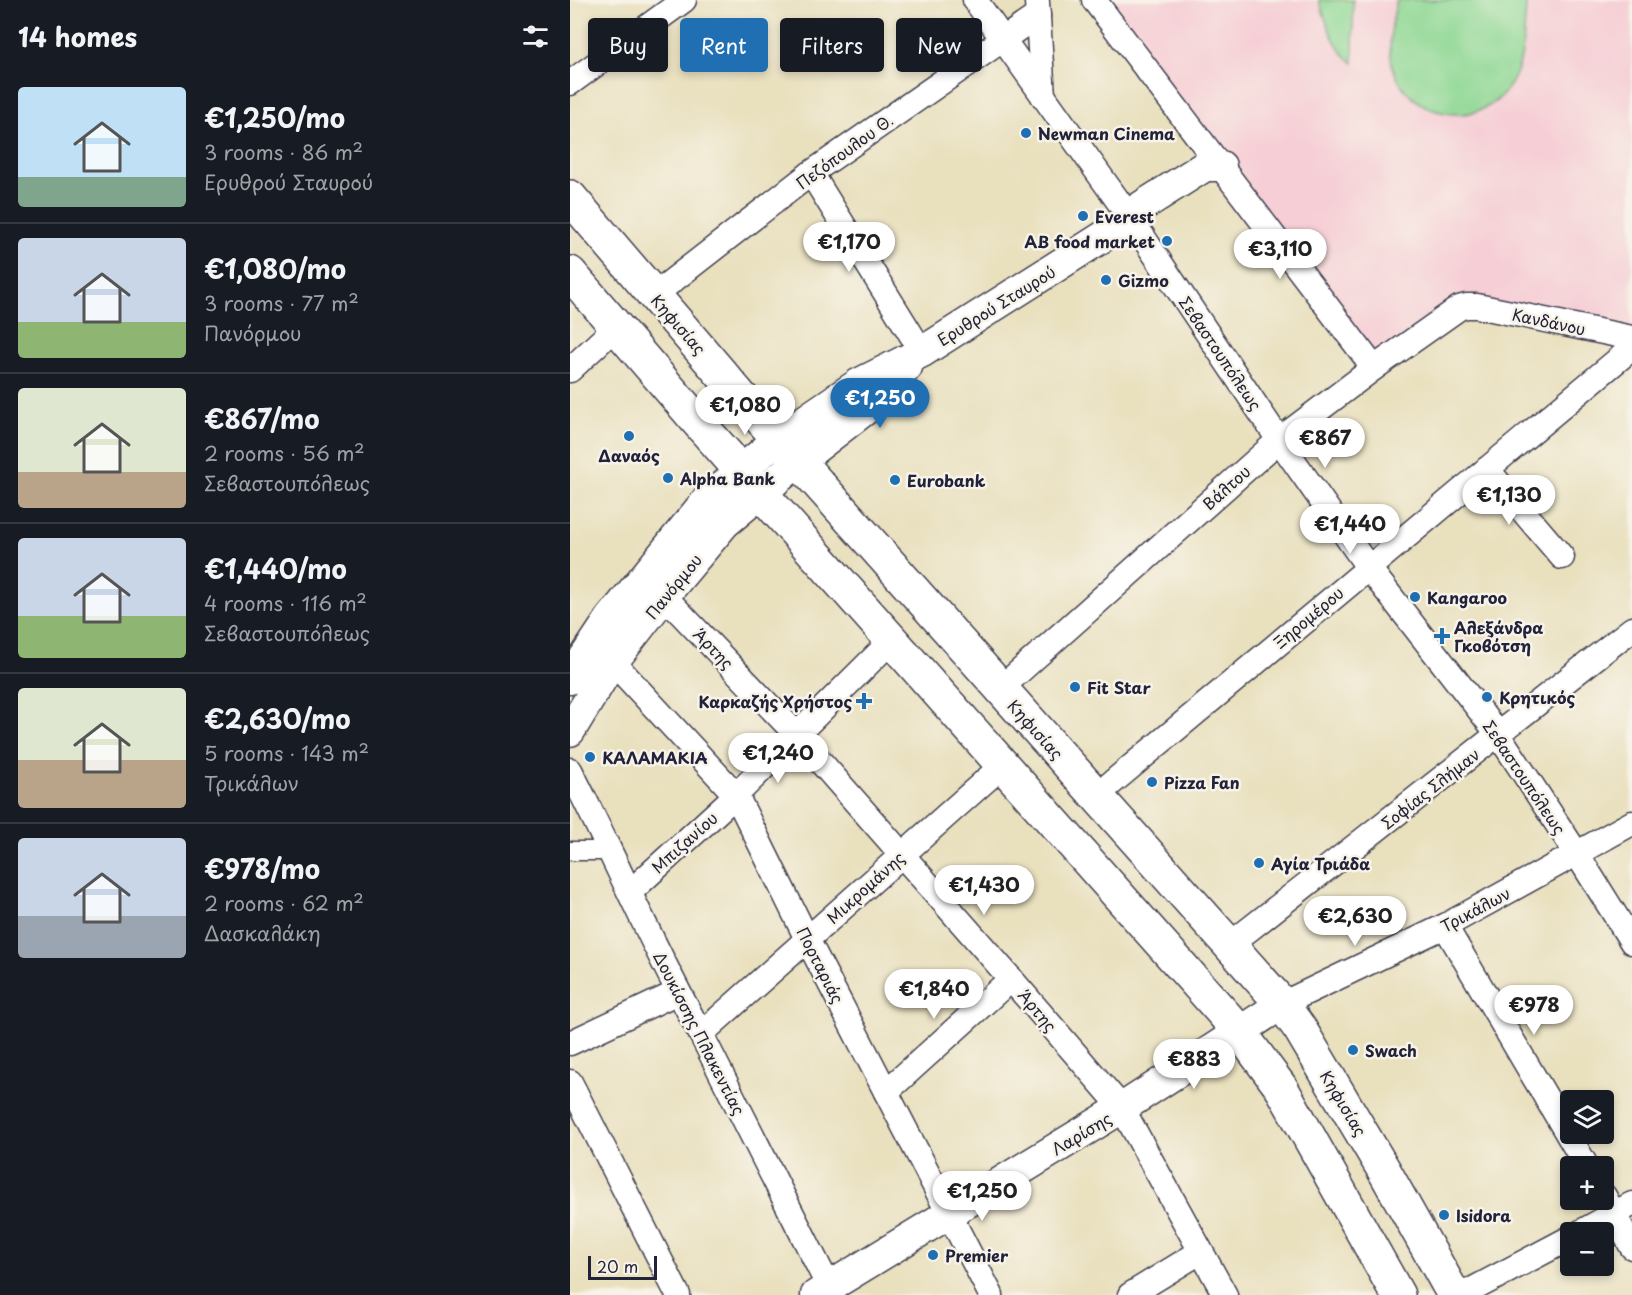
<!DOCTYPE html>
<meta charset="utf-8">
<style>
:root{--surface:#171b24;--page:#242831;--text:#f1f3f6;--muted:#9ea1a6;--line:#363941;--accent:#1f6fb2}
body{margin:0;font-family:"Playpen Sans",sans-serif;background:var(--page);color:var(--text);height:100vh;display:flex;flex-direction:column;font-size:22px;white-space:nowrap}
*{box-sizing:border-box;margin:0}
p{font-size:20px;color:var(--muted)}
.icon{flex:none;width:33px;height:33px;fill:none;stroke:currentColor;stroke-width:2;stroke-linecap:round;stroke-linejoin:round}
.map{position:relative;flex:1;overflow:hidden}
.details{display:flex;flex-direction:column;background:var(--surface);width:570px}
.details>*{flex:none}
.top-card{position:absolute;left:18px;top:18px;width:570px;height:54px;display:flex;gap:12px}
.controls{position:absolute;left:990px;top:1090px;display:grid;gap:12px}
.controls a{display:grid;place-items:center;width:54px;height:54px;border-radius:6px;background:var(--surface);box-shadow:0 3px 9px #0003;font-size:30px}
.scale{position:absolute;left:18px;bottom:15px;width:69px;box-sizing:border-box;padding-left:6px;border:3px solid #22223b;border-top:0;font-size:16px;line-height:21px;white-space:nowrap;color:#22223b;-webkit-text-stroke:4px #f7f3e8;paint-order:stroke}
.price{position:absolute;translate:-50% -51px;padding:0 14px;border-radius:21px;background:#fff;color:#222;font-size:20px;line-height:39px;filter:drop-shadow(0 2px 3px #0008)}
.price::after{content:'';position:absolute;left:50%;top:36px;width:18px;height:14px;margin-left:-9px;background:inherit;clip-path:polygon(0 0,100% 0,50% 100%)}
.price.active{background:var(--accent);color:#fff}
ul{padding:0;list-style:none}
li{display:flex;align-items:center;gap:18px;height:150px;padding:0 18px}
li+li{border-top:2px solid var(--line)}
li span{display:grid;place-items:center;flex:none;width:168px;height:120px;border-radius:6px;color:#555}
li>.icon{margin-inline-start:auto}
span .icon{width:72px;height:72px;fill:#fffc;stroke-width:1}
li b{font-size:26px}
h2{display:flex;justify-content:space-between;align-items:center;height:72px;padding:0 18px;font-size:26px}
.chip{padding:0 21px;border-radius:6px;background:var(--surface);box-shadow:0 3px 9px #0003;font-size:21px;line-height:54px}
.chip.active{background:var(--accent);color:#fff}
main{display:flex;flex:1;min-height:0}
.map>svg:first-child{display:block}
.built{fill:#f6cfd6}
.green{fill:#8fd894;stroke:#587d68;stroke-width:1.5}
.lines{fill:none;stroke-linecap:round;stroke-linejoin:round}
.pedestrian-casing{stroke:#403e4f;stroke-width:21}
.minor-casing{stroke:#403e4f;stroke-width:27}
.tertiary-casing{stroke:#403e4f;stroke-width:33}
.primary-casing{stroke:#403e4f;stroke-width:36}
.pedestrian{stroke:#fff;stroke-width:18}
.minor{stroke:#fff;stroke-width:24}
.tertiary{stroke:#fff;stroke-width:30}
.primary{stroke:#fff;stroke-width:33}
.poi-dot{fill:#1f6fb2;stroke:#f7f3e8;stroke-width:2}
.labels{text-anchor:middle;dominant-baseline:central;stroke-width:5;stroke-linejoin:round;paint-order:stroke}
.poi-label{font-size:16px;font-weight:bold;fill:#22223b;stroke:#f7f3e8;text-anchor:start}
.street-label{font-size:16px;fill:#22223b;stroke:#f7f3e8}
</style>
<main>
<section class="details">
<h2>14 homes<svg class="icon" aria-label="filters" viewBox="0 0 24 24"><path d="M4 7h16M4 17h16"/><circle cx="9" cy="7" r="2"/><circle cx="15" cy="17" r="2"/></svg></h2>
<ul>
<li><span style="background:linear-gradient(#bfe0f5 75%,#7fa58c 0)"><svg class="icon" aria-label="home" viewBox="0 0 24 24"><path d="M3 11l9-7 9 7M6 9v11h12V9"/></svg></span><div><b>€1,250/mo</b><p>3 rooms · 86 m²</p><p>Ερυθρού Σταυρού</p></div></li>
<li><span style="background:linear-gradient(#c9d6e8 70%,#8fb573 0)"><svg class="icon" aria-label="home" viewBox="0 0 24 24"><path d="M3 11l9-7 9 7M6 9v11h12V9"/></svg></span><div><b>€1,080/mo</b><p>3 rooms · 77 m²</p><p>Πανόρμου</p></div></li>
<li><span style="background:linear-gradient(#dfe7d0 70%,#b9a48a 0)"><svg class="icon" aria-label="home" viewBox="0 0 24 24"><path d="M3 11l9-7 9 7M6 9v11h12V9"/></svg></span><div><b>€867/mo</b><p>2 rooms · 56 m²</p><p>Σεβαστουπόλεως</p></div></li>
<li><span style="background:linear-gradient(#c9d6e8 65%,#8fb573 0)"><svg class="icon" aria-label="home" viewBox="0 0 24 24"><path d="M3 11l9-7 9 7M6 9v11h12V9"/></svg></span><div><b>€1,440/mo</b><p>4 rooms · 116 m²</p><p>Σεβαστουπόλεως</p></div></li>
<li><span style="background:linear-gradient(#dfe7d0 60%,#b9a48a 0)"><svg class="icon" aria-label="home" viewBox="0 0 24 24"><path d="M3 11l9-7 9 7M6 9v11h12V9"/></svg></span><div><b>€2,630/mo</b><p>5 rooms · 143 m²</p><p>Τρικάλων</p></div></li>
<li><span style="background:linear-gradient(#c9d6e8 65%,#9aa5b1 0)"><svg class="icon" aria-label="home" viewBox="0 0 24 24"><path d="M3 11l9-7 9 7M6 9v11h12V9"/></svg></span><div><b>€978/mo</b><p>2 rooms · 62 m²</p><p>Δασκαλάκη</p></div></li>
</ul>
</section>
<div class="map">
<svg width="1062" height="1295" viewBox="0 0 1062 1295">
<rect width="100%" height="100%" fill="#f7f3e8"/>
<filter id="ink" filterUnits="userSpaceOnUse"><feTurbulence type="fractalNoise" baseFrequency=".0167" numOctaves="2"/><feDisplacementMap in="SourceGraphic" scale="12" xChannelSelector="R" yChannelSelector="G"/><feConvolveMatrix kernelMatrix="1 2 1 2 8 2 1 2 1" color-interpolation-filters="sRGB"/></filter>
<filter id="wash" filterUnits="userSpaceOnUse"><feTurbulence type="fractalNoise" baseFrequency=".008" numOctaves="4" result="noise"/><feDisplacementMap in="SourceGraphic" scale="24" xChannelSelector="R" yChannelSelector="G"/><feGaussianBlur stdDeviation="1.35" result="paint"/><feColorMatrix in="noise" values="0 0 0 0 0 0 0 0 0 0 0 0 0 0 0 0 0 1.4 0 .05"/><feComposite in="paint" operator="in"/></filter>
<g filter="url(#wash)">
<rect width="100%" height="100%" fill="#e9e0be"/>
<polygon class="built" points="535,0 1062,0 1062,327 887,298 804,359"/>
<g class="green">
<path d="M 749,0 L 783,0 L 783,63 C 763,48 757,24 749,0 Z"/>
<path d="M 827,0 L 955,0 L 956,8 C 953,34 955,65 939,87 C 908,132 839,118 823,68 C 817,48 822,20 827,0 Z"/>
</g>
</g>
<g filter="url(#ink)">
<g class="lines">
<defs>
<polyline id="pedestrian" points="0,851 41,851"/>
<g id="minor">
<polyline points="405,0 561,219 709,440 798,567 928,734 1007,854 1062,942"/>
<polyline points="524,0 804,368"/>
<polyline points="467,2 473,96"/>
<polyline points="0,83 114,0"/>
<polyline points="241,173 352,352"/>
<polyline points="84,295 241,173 468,15"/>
<polyline points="0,370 46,327"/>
<polyline points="917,469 992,557"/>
<polyline points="94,596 227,735 441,979 552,1108 655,1295"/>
<polyline points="39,667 53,673 166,795 237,939 421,1295"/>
<polyline points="431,688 709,440 804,368 889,308 896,306 907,306 1062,338"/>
<path d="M 0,770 C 45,858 83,948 131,1034 L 263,1295"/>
<polyline points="526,796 1062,348"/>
<polyline points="60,892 166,795 322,640"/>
<polyline points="875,926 1017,1167"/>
<polyline points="658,946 1062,629"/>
<polyline points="712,1004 875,926 1062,823"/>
<polyline points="131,1034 433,765"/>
<polyline points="0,1043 108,992"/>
<polyline points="0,1082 108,1295"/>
<polyline points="316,1092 441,979"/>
<polyline points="1034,1196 1062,1247"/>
<polyline points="1009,1233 1062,1204"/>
<polyline points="560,1295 630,1252"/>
<polyline points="892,1295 1000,1238"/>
</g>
<g id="tertiary">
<polyline points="0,679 40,619 136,501 209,438 288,384 352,352 561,219 569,208 635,166 651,166"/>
<polyline points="0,731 39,667 94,596 155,523 229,461 300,406 337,367"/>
<polyline points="246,1295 552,1108 712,1004"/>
</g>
<g id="primary">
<polyline points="0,197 172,398 712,1004 730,1029 815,1172 884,1295"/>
<polyline points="0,273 134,429 669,1031 712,1089 828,1295"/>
</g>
</defs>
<use href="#pedestrian" class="pedestrian-casing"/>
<use href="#minor" class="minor-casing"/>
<use href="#tertiary" class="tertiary-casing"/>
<use href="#primary" class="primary-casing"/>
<use href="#pedestrian" class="pedestrian"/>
<use href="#minor" class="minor"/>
<use href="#tertiary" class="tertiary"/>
<use href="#primary" class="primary"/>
</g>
</g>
<g class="poi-dot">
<circle cx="456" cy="133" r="6"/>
<circle cx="513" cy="216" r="6"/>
<circle cx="597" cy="241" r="6"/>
<circle cx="536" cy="280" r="6"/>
<circle cx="59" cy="436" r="6"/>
<circle cx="98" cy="478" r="6"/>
<circle cx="325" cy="480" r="6"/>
<circle cx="845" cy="597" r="6"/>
<path d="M869 627h6v6h6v6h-6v6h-6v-6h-6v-6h6z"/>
<circle cx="505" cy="687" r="6"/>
<circle cx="917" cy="697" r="6"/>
<path d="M291 692h6v6h6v6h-6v6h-6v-6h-6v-6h6z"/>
<circle cx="20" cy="757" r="6"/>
<circle cx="582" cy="782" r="6"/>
<circle cx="689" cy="863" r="6"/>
<circle cx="783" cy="1050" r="6"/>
<circle cx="874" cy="1215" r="6"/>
<circle cx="363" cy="1255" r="6"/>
</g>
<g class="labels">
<g class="poi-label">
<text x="468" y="133">Newman Cinema</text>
<text x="525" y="216">Everest</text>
<text x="585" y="241" text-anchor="end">AB food market</text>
<text x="548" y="280">Gizmo</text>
<text x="59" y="455" text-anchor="middle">Δαναός</text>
<text x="110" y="478">Alpha Bank</text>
<text x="337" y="480">Eurobank</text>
<text x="857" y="597">Kangaroo</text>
<text x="884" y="627">Αλεξάνδρα<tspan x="884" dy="18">Γκοβότση</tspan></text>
<text x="517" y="687">Fit Star</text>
<text x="929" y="697">Κρητικός</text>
<text x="282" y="701" text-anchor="end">Καρκαζής Χρήστος</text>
<text x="32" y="757">ΚΑΛΑΜΑΚΙΑ</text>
<text x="594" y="782">Pizza Fan</text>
<text x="701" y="863">Αγία Τριάδα</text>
<text x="795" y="1050">Swach</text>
<text x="886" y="1215">Isidora</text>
<text x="375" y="1255">Premier</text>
</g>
<g class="street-label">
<text transform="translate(274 151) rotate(-36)">Πεζόπουλου Θ.</text>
<text transform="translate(426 305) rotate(-32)">Ερυθρού Σταυρού</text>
<text transform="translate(979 321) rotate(12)">Κανδάνου</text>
<text transform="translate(109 324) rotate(49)">Κηφισίας</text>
<text transform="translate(651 353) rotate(56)">Σεβαστουπόλεως</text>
<text transform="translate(656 487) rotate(-42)">Βάλτου</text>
<text transform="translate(103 586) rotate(-51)">Πανόρμου</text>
<text transform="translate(738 617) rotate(-40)">Ξηρομέρου</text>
<text transform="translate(144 648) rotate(46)">Άρτης</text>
<text transform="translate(466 729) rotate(48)">Κηφισίας</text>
<text transform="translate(955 777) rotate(56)">Σεβαστουπόλεως</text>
<text transform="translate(860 788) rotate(-38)">Σοφίας Σλήμαν</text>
<text transform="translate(114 842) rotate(-42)">Μπιζανίου</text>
<text transform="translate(295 887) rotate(-42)">Μικρομάνης</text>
<text transform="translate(905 909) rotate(-28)">Τρικάλων</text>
<text transform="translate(251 965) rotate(63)">Πορταριάς</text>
<text transform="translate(468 1010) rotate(50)">Άρτης</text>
<text transform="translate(130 1033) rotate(63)">Δουκίσσης Πλακεντίας</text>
<text transform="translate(774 1103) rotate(59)">Κηφισίας</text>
<text transform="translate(511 1133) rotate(-31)">Λαρίσης</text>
</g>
</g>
</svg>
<div class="controls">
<a><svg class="icon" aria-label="layers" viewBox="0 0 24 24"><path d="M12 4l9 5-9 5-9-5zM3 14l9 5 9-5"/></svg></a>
<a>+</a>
<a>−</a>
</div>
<div class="scale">20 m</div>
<b class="price" style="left:279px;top:273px">€1,170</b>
<b class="price" style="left:710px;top:280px">€3,110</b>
<b class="price active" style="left:310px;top:429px">€1,250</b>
<b class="price" style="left:175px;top:436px">€1,080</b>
<b class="price" style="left:755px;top:469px">€867</b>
<b class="price" style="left:939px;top:526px">€1,130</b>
<b class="price" style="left:780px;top:555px">€1,440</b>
<b class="price" style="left:208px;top:784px">€1,240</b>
<b class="price" style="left:414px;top:916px">€1,430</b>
<b class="price" style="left:785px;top:947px">€2,630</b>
<b class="price" style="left:364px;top:1020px">€1,840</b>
<b class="price" style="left:964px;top:1036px">€978</b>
<b class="price" style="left:624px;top:1090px">€883</b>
<b class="price" style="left:412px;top:1222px">€1,250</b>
<div class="top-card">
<a class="chip">Buy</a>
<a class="chip active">Rent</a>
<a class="chip">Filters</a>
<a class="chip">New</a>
</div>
</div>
</main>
